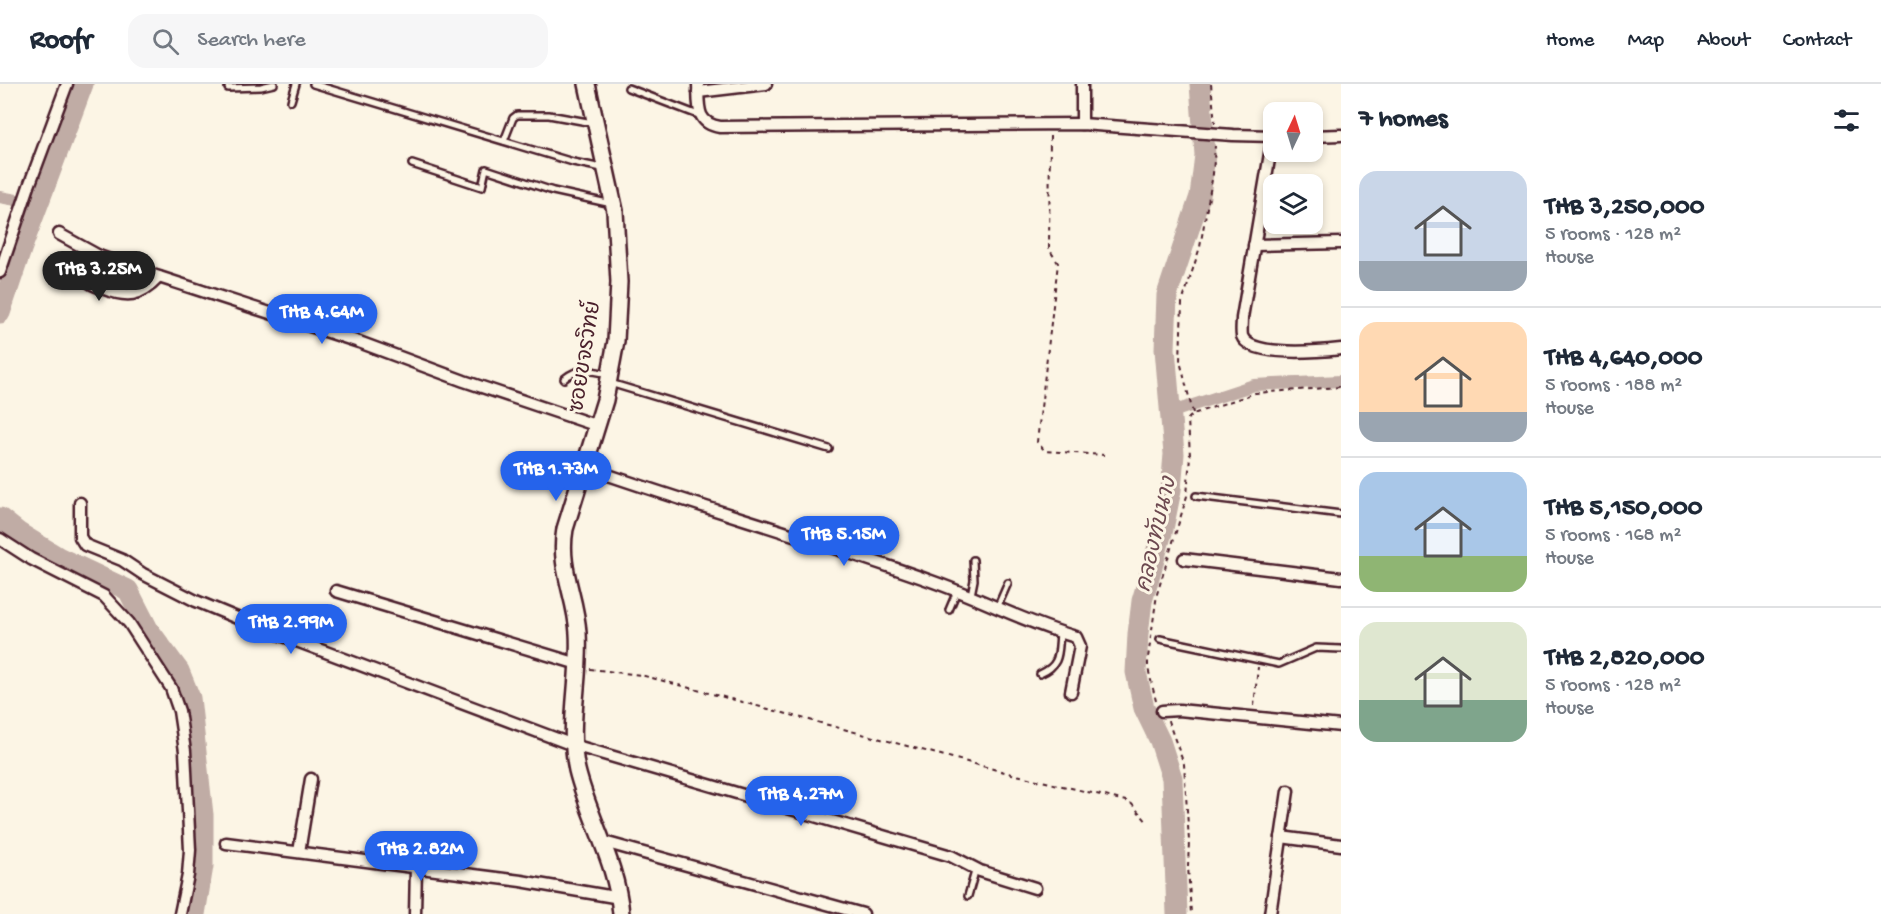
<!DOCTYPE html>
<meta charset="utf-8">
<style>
:root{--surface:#fff;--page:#f6f6f7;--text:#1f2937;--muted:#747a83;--line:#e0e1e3;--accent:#2563eb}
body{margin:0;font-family:"Gochi Hand","Playpen Sans Thai",sans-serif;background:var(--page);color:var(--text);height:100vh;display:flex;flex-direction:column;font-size:22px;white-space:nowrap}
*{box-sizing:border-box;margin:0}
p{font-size:20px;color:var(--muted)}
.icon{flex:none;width:33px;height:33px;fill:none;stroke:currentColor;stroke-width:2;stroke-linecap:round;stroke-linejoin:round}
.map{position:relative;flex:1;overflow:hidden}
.details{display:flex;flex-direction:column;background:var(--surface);width:540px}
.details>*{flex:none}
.needle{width:39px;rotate:4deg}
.buttons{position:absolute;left:1263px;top:18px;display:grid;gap:12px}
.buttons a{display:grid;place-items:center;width:60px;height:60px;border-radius:12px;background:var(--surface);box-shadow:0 3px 9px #0003;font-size:30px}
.price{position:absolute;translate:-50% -51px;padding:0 14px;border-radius:21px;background:var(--accent);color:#fff;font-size:20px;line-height:39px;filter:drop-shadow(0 2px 3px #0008)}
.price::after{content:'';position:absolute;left:50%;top:36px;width:18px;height:14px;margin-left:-9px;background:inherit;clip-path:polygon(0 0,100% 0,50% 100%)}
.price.on{background:#222;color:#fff}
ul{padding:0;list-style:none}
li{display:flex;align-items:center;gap:18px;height:150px;padding:0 18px}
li+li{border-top:2px solid var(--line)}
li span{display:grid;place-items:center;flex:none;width:168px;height:120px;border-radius:18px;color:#555}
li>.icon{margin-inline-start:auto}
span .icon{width:72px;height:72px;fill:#fffc;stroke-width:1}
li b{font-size:26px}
h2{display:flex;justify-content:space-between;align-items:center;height:72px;padding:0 18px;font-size:26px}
header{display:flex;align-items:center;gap:36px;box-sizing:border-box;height:84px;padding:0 30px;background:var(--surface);border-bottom:2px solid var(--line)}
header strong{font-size:28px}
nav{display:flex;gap:33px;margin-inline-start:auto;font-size:21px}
.search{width:420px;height:54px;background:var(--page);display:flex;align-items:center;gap:15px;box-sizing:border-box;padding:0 21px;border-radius:18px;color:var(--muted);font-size:22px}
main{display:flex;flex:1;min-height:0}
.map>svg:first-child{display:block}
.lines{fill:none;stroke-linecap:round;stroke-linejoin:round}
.canal{stroke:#c0aca5;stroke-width:12}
.river{stroke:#c0aca5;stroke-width:21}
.lane-casing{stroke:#4a1f2b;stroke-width:10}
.street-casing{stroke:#4a1f2b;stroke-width:15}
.secondary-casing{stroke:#4a1f2b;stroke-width:20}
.path{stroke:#4a1f2b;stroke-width:2;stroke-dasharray:4.5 4.5;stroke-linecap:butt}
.lane{stroke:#fcf5e5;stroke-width:5}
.street{stroke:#fcf5e5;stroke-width:10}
.secondary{stroke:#fcf5e5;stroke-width:15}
.labels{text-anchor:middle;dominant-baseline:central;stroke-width:6;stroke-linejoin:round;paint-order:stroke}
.street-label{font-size:21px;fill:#4a1f2b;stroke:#fcf5e5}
.water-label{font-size:22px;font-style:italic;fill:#6d4950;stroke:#fcf5e5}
</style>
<header>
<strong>Roofr</strong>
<div class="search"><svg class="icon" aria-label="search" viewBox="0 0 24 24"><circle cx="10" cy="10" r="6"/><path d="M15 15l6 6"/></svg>Search here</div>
<nav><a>Home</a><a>Map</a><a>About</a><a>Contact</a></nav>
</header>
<main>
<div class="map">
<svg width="1341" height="830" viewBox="0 0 1341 830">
<rect width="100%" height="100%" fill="#fcf5e5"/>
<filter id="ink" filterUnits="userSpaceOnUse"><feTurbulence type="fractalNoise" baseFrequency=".0167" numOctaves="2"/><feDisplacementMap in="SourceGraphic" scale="12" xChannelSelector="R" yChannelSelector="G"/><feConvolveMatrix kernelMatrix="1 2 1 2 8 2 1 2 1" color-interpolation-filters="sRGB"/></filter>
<g filter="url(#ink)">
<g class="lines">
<g class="canal">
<polyline points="0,113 38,120"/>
<polyline points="1172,328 1254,301 1341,297"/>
</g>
<g class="river">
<polyline points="0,229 22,163 83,0"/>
<polyline points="0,434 19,449 58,473 128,506 148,545 179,587 190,614 203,731 203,782 195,830"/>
<polyline points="1177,830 1172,694 1160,657 1144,624 1136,588 1138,550 1142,517 1163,445 1171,406 1174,370 1165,265 1167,211 1200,112 1205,71 1200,0"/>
</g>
<defs>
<g id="lane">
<polyline points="313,0 573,78 602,84"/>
<polyline points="228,4 261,3 274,0"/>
<polyline points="628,4 701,32"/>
<polyline points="291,17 296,0"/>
<polyline points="504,57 513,34 517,31 549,31 593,39"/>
<polyline points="412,80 482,103 486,85 553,107 612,120"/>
<path d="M 564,295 C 578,283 590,286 607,290"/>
<polyline points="610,299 829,365"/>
<polyline points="1196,412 1341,430"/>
<polyline points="971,511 974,496 973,476"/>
<polyline points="997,524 1008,499"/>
<polyline points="949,526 957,507"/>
<polyline points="1160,555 1279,580 1316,564 1341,565"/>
<path d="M 1040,590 C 1061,581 1058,569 1060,549"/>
<polyline points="968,812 976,784"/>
</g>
<g id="street">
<path d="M 698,0 C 699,21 695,39 720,43 L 1082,40 L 1233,51 L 1274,52"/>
<polyline points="698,8 766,0"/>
<polyline points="1082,40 1082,0"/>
<path d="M 1273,52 L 1242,234 C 1242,239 1241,247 1242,252 C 1250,274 1322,267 1341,265"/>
<polyline points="1312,52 1341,51"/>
<polyline points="59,150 99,172 159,193 359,258 464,297 598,342"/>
<polyline points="1254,161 1341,159"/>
<path d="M 99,172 L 86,186 L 85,195 C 90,200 95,202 102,204 C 127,214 140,213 159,193"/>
<polyline points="0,188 29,102 67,0"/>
<path d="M 585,383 C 699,423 817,456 931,497 C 980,514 1026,539 1076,553 L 1080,562 L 1071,608"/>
<polyline points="80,419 80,453 85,461 122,476 143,490 196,517 254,541 573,661 951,772 980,787 1035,804"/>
<polyline points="0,455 31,475 104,512 129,539 171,604 179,627 185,667 190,766 188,791 180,830"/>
<polyline points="1184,475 1341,494"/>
<polyline points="336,507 578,580"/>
<polyline points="1162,627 1179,626 1341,642"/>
<polyline points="1281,753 1341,761"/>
<polyline points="604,758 863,830"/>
<polyline points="226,759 521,797 620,814"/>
<polyline points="299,768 311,695"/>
<polyline points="415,830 416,783"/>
<polyline points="1270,830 1288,707"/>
</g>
<path id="secondary" d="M 587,0 L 615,127 L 619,198 L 616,257 L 605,316 L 565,445 C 558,484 576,512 578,549 C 581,594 567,641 577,686 C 589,735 617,779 621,830"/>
</defs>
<use href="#lane" class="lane-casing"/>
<use href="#street" class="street-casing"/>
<use href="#secondary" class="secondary-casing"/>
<g class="path">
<polyline points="1211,0 1215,39"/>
<polyline points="1050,52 1049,165 1058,179 1037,358 1045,367 1104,371"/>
<polyline points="1193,329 1180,277 1182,219 1200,163 1213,90 1215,62"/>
<polyline points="590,585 641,591 1012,690 1130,718 1148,739"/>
<polyline points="1156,617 1148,584 1148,574 1157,510 1187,412 1190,372 1188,335 1193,330 1255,309 1341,303"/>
<polyline points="1254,622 1258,583"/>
<polyline points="1168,637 1184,680 1189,757 1188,782 1191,830"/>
</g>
<use href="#lane" class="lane"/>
<use href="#street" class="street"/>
<use href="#secondary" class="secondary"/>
</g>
</g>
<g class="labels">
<g class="street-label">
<text transform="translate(587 273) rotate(-81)">ซอยขจรวิทย์</text>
</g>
<g class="water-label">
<text transform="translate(1158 451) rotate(-77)">คลองทับนาง</text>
</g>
</g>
</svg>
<div class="buttons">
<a><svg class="needle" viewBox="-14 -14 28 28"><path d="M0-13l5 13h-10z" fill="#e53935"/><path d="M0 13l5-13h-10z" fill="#747a83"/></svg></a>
<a><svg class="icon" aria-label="layers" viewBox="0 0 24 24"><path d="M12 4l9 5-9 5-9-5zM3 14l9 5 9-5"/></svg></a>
</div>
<b class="price on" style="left:99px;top:218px">THB 3.25M</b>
<b class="price" style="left:322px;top:261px">THB 4.64M</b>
<b class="price" style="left:556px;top:418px">THB 1.73M</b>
<b class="price" style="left:844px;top:483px">THB 5.15M</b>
<b class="price" style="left:291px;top:571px">THB 2.99M</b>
<b class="price" style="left:801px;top:743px">THB 4.27M</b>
<b class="price" style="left:421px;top:798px">THB 2.82M</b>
</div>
<section class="details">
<h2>7 homes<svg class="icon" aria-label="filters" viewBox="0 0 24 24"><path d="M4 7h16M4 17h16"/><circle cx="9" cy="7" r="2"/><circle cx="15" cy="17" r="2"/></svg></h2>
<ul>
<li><span style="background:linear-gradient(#c9d6e8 75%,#9aa5b1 0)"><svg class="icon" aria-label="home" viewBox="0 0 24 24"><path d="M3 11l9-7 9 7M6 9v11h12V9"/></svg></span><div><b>THB 3,250,000</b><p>5 rooms · 128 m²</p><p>House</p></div></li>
<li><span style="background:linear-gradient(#ffd9b3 75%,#9aa5b1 0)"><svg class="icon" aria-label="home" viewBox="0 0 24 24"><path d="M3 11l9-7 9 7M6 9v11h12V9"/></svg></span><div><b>THB 4,640,000</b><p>5 rooms · 188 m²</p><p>House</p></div></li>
<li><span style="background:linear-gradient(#a9c7e8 70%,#8fb573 0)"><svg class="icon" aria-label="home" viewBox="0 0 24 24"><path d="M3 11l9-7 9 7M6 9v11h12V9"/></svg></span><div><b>THB 5,150,000</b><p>5 rooms · 168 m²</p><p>House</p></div></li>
<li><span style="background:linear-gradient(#dfe7d0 65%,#7fa58c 0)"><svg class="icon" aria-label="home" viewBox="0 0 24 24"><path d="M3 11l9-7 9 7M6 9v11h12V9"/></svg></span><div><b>THB 2,820,000</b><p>5 rooms · 128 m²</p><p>House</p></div></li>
</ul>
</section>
</main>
